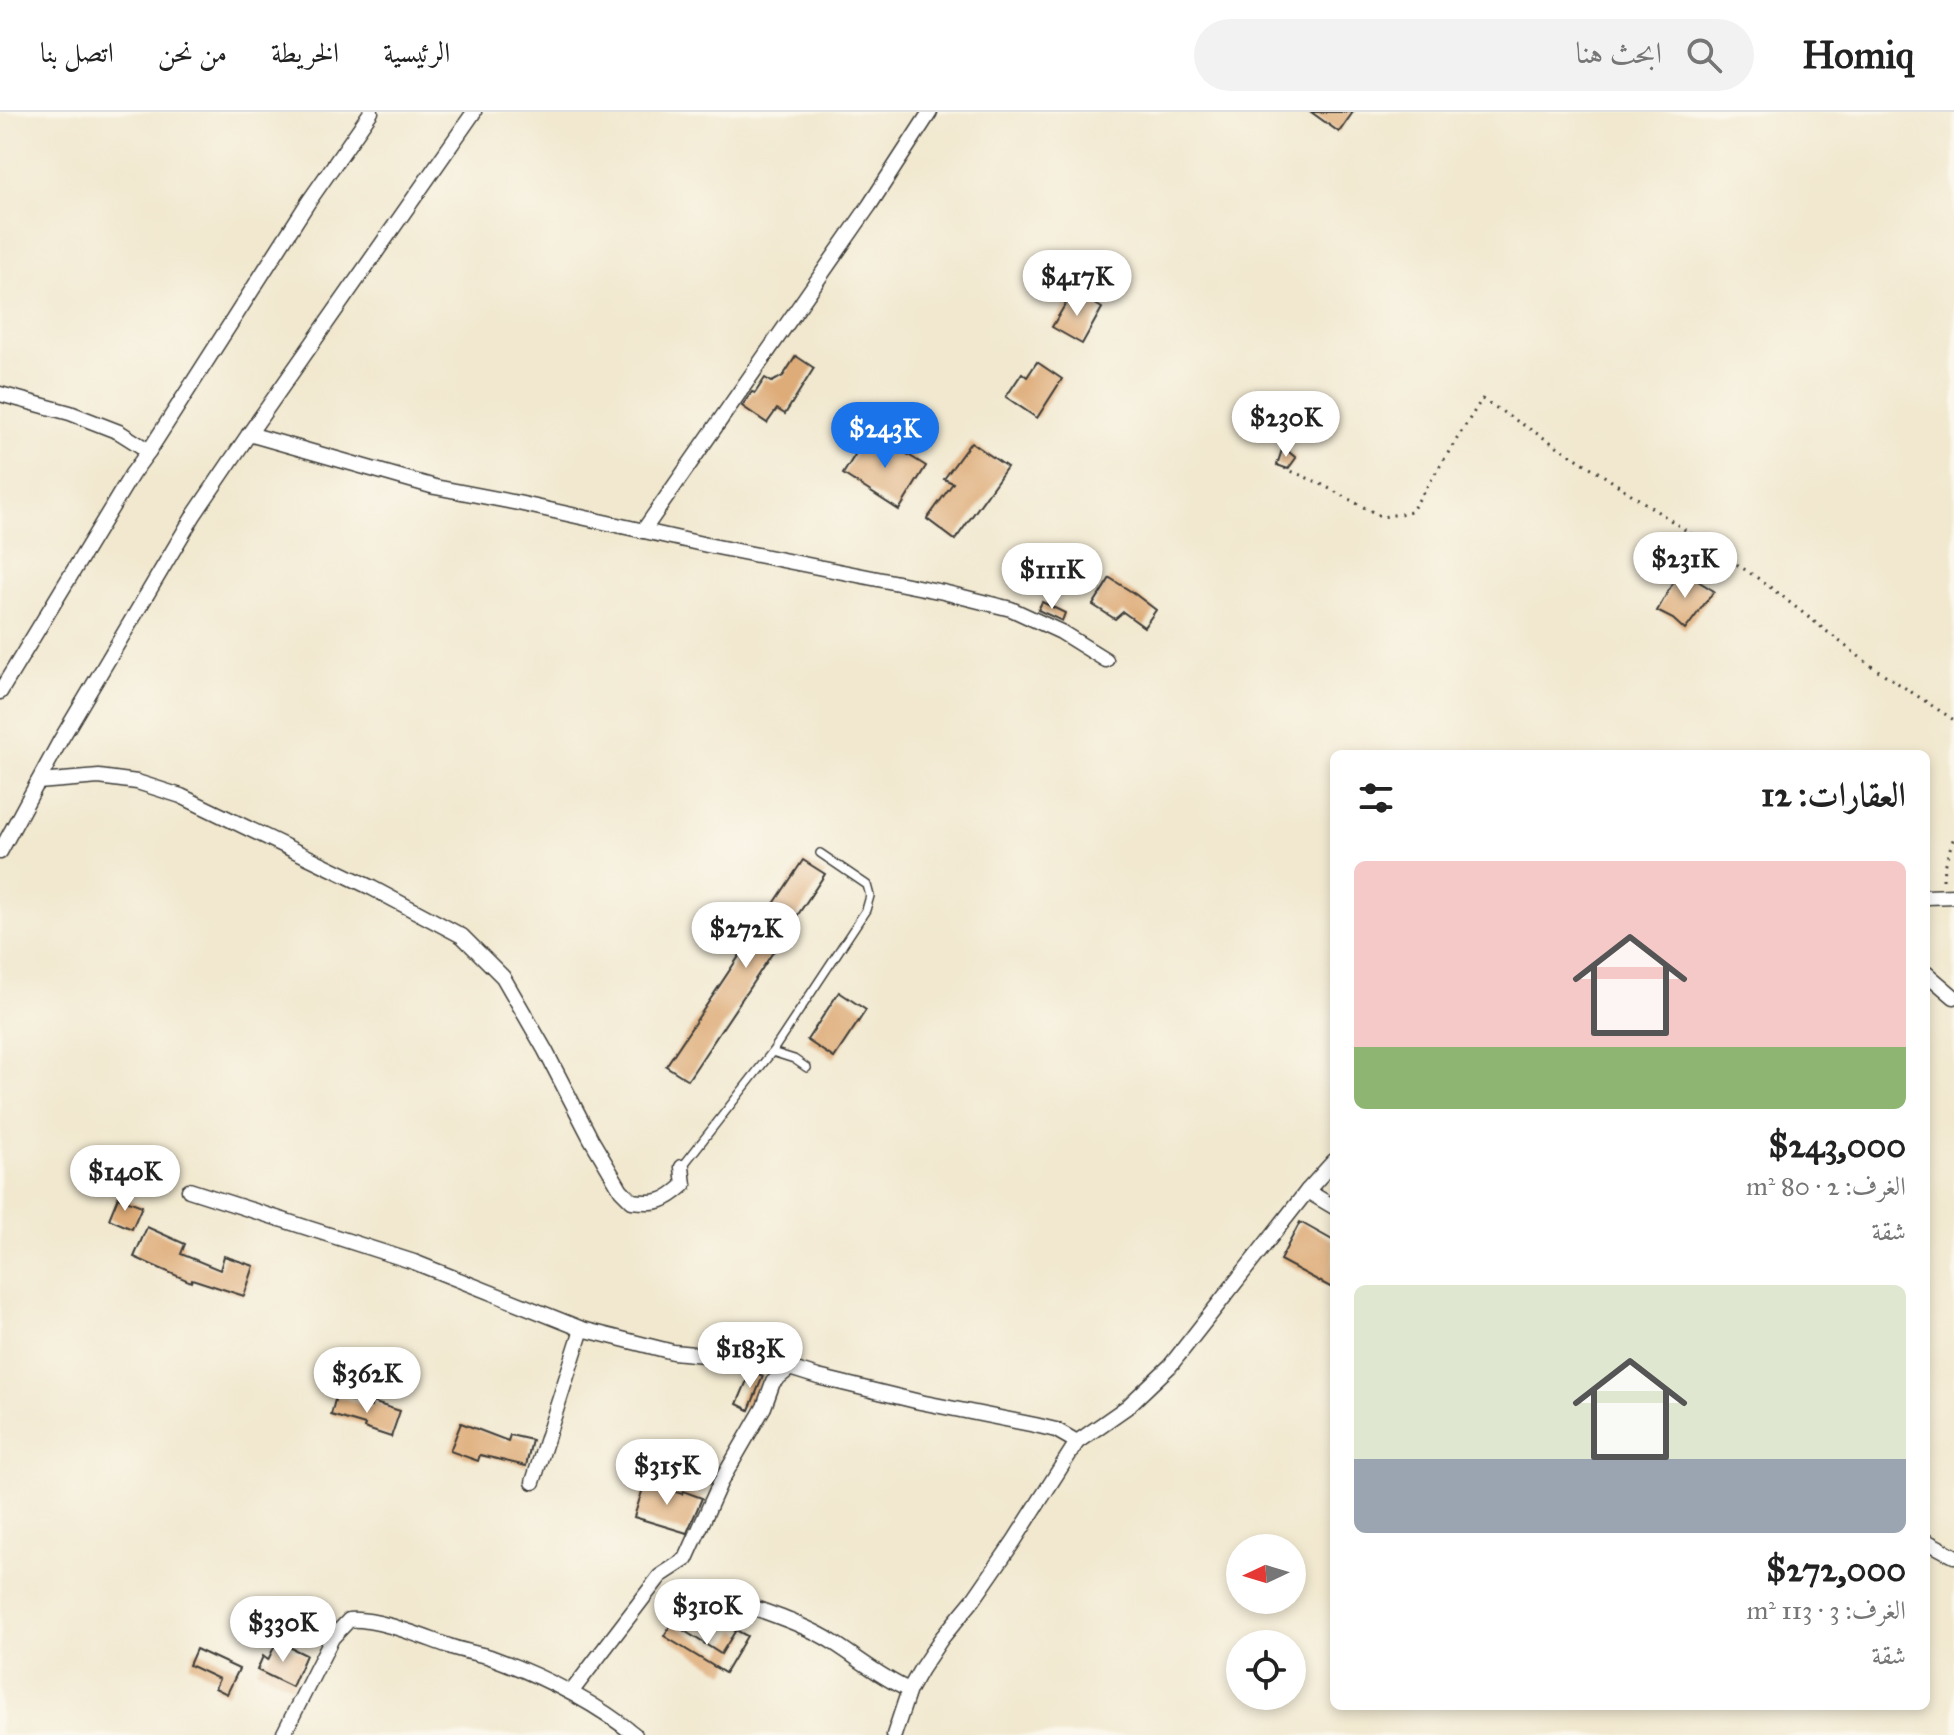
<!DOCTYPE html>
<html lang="ar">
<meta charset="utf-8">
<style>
:root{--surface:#fff;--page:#f2f2f2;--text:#222;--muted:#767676;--line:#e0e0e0;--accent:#1a73e8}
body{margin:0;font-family:"IM FELL Great Primer",Amiri,serif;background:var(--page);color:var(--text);direction:rtl;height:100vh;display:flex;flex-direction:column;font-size:30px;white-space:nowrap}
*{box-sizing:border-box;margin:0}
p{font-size:26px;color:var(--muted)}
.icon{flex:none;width:44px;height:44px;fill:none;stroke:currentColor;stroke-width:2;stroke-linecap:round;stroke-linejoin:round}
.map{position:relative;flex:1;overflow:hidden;direction:ltr}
.drawer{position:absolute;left:1330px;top:638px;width:600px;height:960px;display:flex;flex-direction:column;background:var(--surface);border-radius:12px;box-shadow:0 4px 12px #0003;direction:rtl}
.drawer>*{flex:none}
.needle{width:52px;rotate:266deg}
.controls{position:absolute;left:1226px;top:1422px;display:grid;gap:16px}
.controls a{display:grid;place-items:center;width:80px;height:80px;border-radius:50%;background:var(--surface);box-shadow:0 4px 12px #0003;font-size:40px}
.price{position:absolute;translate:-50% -68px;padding:0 18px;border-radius:28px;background:#fff;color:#222;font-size:26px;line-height:52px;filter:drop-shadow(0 2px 4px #0008)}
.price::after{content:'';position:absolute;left:50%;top:48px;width:24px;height:18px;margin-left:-12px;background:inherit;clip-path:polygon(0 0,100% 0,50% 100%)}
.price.on{background:var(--accent);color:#fff}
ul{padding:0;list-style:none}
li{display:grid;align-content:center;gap:16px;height:424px;padding:0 24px}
li span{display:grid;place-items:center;height:248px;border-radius:12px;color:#555}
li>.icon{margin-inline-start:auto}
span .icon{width:144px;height:144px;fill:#fffc;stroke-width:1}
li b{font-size:34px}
h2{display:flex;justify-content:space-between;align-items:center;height:96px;padding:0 24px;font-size:34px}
header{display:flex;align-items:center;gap:48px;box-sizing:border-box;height:112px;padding:0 40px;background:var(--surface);border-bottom:2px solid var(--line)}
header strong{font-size:38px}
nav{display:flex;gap:44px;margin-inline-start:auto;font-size:28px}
.search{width:560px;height:72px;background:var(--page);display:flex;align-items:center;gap:20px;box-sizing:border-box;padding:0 28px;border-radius:44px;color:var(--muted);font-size:30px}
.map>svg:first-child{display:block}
.building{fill:#deac78}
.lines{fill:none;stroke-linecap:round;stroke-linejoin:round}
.lane-casing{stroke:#3c3b37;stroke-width:10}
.street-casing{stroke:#3c3b37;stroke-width:17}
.path{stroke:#3c3b37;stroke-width:3;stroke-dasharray:2 6;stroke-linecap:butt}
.lane{stroke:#fff;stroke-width:7}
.street{stroke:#fff;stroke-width:14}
</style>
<header>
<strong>Homiq</strong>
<div class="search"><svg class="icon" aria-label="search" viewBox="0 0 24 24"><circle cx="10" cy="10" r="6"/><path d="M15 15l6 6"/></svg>ابحث هنا</div>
<nav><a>الرئيسية</a><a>الخريطة</a><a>من نحن</a><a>اتصل بنا</a></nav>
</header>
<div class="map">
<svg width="1954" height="1623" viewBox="0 0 1954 1623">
<rect width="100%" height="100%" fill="#fbf7ec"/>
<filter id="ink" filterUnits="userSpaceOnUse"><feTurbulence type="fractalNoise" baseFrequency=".0125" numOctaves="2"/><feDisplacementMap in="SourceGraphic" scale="16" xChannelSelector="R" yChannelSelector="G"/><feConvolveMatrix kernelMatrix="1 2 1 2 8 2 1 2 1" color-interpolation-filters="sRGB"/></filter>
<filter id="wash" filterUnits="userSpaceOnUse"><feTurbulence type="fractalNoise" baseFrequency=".006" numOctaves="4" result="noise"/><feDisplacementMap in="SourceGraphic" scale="32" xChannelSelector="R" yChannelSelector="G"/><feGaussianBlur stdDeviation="1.8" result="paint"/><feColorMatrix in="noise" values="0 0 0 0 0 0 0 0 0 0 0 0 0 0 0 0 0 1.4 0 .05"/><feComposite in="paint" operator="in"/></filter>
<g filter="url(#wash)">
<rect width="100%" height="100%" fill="#f1e8cf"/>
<g id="blocks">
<g class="building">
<polygon points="1311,0 1353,0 1339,20"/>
<polygon points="1073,179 1102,196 1082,232 1052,215"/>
<polygon points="796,244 814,256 785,302 777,297 767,311 742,294 752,280 755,281 765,266 772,270 783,264"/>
<polygon points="1037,250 1062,267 1037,306 1006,285 1022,261 1027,265"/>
<polygon points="870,319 926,354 899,398 843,362"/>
<polygon points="971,330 1007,355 955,428 927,407 953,371 944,367"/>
<polygon points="1283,335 1296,346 1288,357 1277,353"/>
<polygon points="1680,458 1714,479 1685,518 1673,507 1657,499"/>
<polygon points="1110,466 1135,482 1156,498 1144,515 1123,500 1115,507 1093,493"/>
<polygon points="1042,490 1065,501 1062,509 1038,498"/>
<polygon points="803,748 825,762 688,968 666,954"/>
<polygon points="839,880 866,898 834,946 807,928"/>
<polygon points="118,1085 142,1094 132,1117 109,1107"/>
<polygon points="1300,1110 1334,1129 1334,1177 1280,1148"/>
<polygon points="147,1115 185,1132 181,1142 220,1158 224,1144 254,1154 244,1184 192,1167 191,1170 134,1145"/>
<polygon points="352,1241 380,1249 375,1268 346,1260"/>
<polygon points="751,1259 763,1264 749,1298 737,1292"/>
<polygon points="336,1284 371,1295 372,1290 400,1299 391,1325 364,1316 365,1313 331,1303"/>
<polygon points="461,1311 508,1329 510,1323 532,1328 526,1354 480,1343 478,1349 450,1339"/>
<polygon points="645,1370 682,1382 683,1379 702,1386 687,1421 634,1405"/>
<polygon points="672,1511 721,1542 736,1518 747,1524 725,1561 664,1524"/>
<polygon points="277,1529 306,1543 292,1575 257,1558 263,1544 268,1548"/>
<polygon points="196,1537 239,1557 227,1582 215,1576 219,1567 189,1553"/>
</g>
</g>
</g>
<g filter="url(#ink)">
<use href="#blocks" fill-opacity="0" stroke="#3c3b37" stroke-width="2"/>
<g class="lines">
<defs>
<g id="lane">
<polyline points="772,940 866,798 870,784 867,773 820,741"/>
<polyline points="682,1055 772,940 794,947 807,956"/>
</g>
<g id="street">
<polyline points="0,282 70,301 119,320 149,339"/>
<polyline points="249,322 435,375 518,391 707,433 943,480 1011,497 1061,520 1106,548"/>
<polyline points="643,419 869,94 930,0"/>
<polyline points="0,580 132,362 149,339 309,89 371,0"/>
<path d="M 38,670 L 99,665 L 137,670 L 181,684 L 372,776 L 462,824 L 503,865 L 545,938 L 591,1027 L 621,1078 L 632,1089 C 657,1092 665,1090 684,1073 L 682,1055"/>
<polyline points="0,740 60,629 194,403 249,322 474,0"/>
<polyline points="1926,785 1954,784"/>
<polyline points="1926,861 1954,885"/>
<polyline points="189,1078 414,1150 582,1217 673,1240 767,1249 818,1265 920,1290 1035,1313 1056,1318 1077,1330"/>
<polyline points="1307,1079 1334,1095"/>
<polyline points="533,1370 582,1217"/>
<polyline points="1926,1429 1954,1444"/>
<path d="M 735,1489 C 765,1500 807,1513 834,1531 C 859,1547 882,1566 909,1578"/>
<polyline points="572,1579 660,1464 686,1447 720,1371 764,1295 773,1270 790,1256"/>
<path d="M 283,1623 L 332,1526 L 349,1508 C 378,1506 420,1524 449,1534 C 462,1539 476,1541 490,1545 C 542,1564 592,1588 635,1623"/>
<polyline points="894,1623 909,1578 921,1557 941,1527 974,1487 1014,1429 1077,1330 1127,1295 1170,1254 1307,1079 1334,1049"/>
</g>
</defs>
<use href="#lane" class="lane-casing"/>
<use href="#street" class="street-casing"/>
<g class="path">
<polyline points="1277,353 1317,370 1382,405 1411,400 1482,287 1598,360 1762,469 1870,553 1954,608"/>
<polyline points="1943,768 1944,754 1954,725"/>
</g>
<use href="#lane" class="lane"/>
<use href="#street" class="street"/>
</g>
</g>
</svg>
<div class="controls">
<a><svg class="needle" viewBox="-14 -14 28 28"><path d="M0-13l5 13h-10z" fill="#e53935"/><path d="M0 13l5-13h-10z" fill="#767676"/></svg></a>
<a><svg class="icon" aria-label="locate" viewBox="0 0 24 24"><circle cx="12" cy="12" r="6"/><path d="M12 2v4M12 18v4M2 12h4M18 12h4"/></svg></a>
</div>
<b class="price" style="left:1077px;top:206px">$417K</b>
<b class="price" style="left:1286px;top:347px">$230K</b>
<b class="price on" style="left:885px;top:358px">$243K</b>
<b class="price" style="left:1685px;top:488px">$231K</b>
<b class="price" style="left:1052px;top:499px">$111K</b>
<b class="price" style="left:746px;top:858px">$272K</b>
<b class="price" style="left:125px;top:1101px">$140K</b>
<b class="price" style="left:750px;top:1278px">$183K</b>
<b class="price" style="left:367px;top:1303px">$362K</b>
<b class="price" style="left:667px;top:1395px">$315K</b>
<b class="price" style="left:707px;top:1535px">$310K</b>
<b class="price" style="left:283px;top:1552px">$330K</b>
<section class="drawer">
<h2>العقارات: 12<svg class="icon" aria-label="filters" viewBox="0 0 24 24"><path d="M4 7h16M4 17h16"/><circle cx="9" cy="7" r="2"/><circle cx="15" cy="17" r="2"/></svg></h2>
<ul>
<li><span style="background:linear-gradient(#f6c9c9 75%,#8fb573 0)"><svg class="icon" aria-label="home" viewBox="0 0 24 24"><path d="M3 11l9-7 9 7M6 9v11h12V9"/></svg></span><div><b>$243,000</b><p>الغرف: 2 · 80 m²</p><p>شقة</p></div></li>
<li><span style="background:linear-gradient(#dfe7d0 70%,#9aa5b1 0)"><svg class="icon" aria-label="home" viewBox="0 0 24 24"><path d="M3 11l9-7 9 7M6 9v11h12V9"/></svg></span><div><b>$272,000</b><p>الغرف: 3 · 113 m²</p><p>شقة</p></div></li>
</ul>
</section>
</div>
